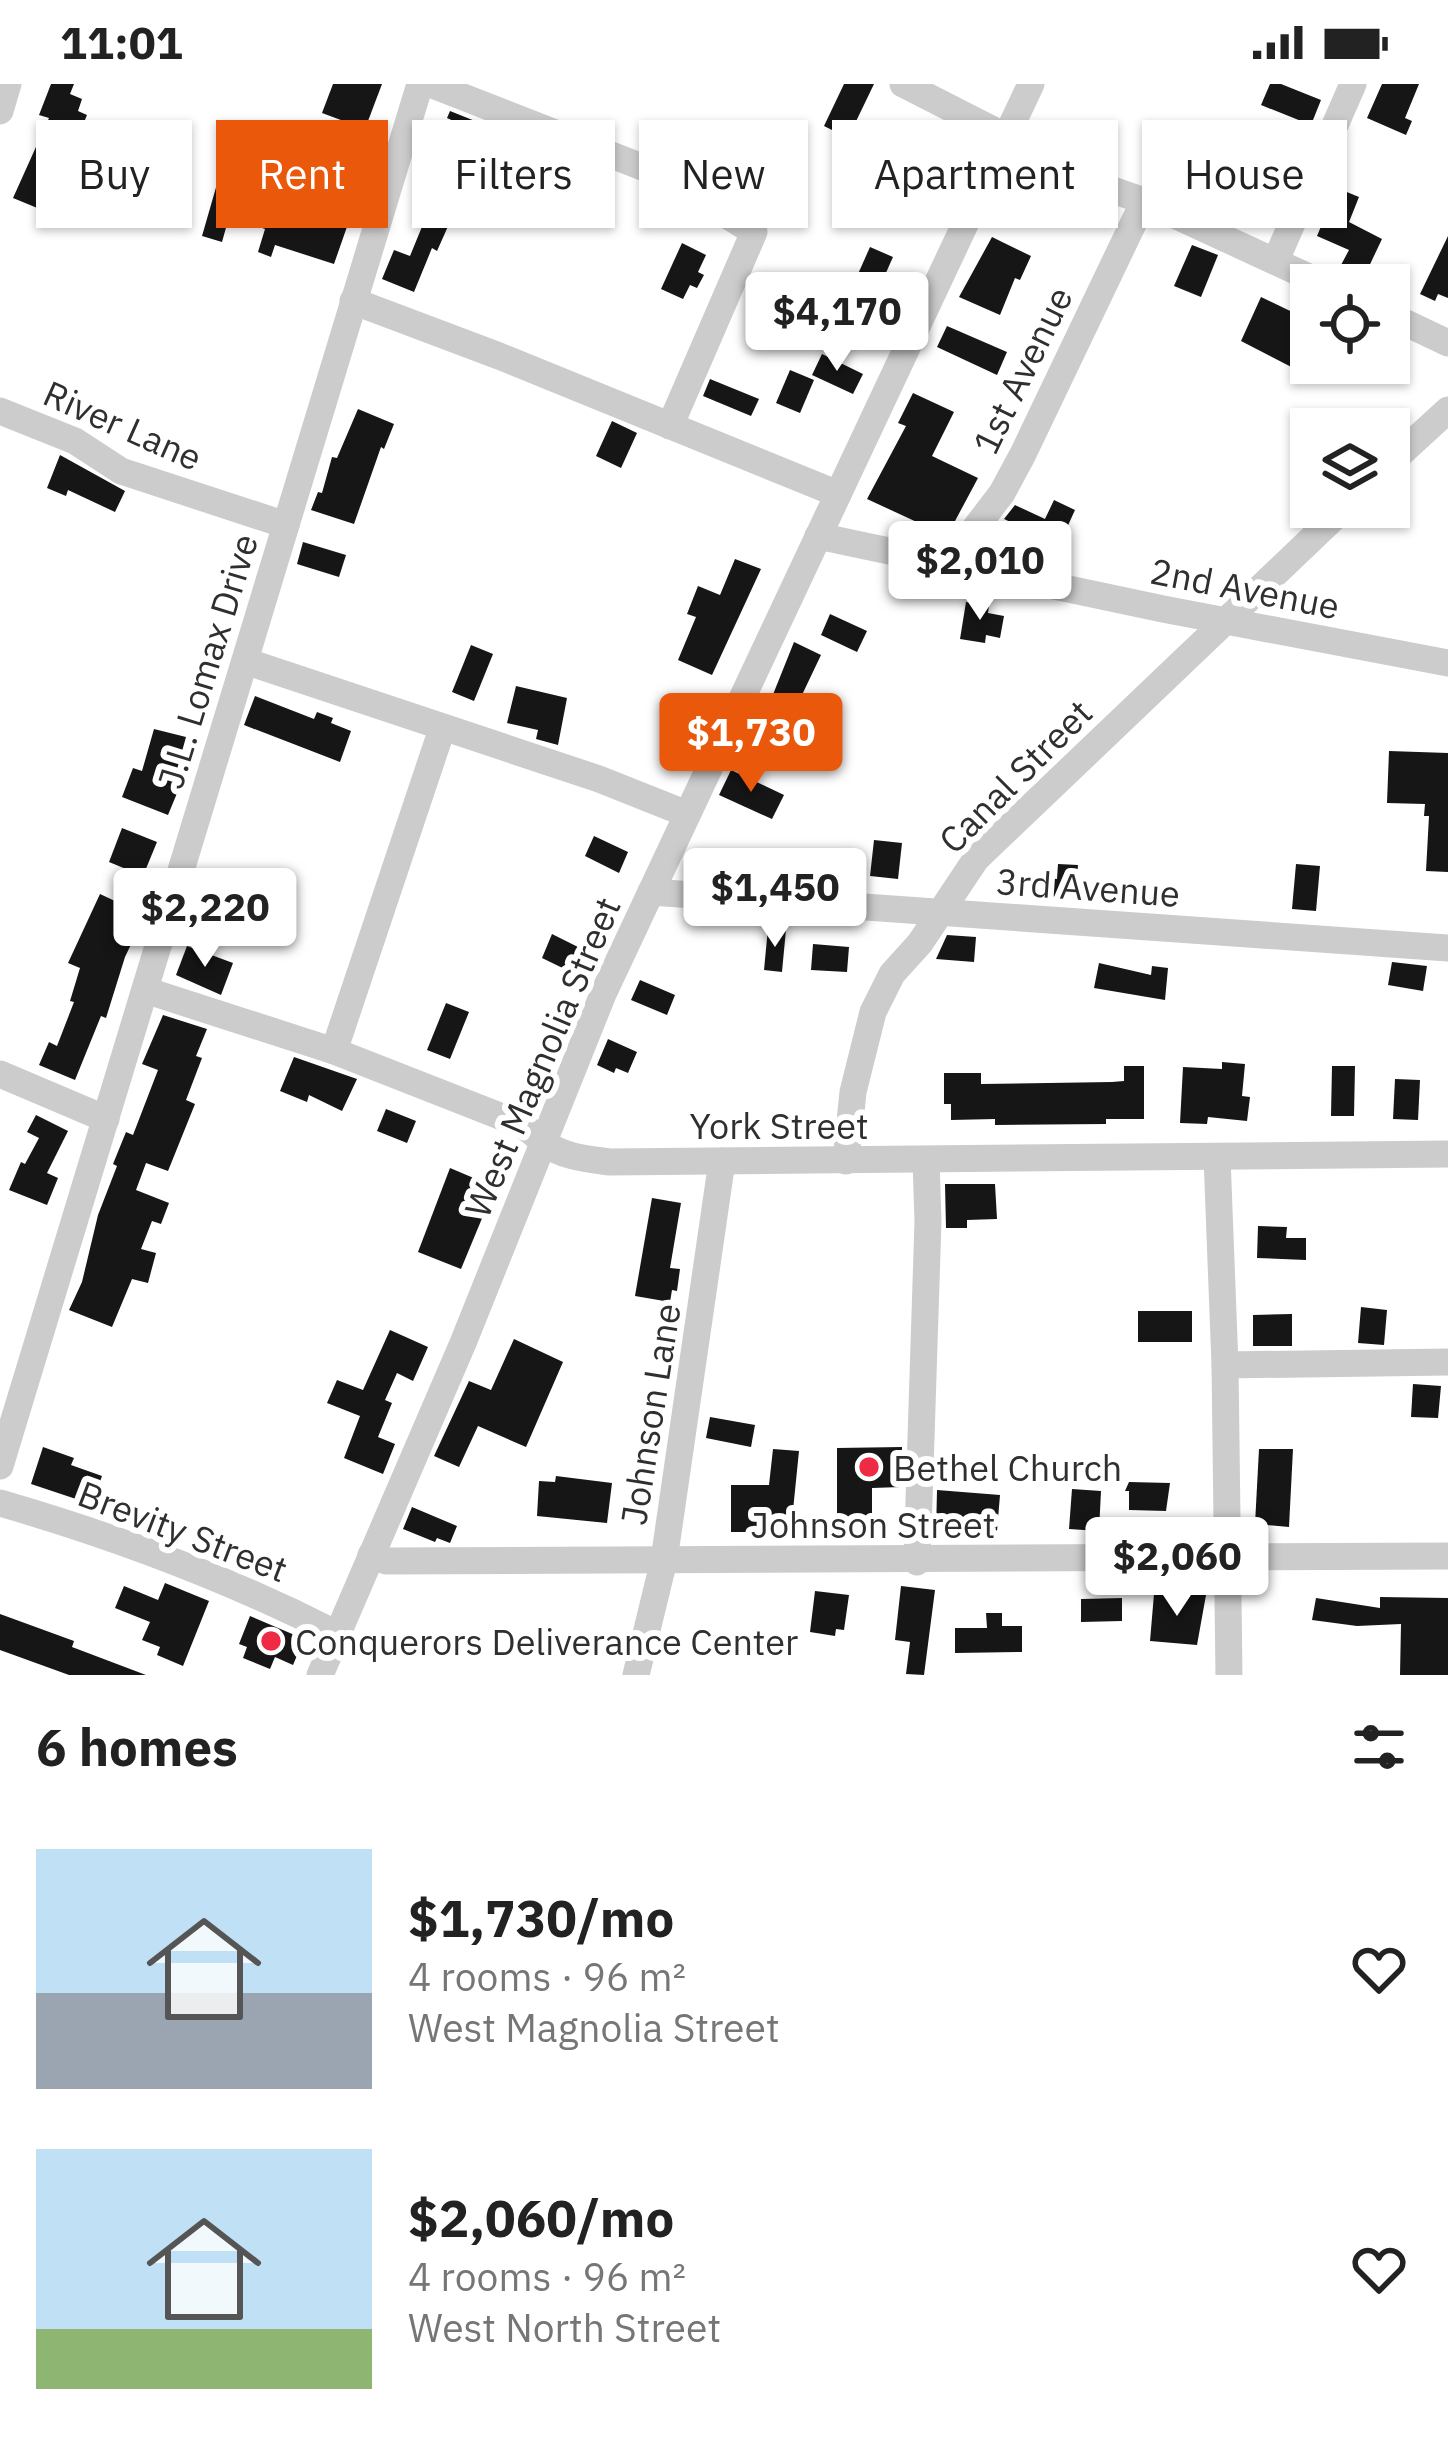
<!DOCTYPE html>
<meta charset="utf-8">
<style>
:root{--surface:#fff;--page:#f2f2f2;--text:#222;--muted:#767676;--accent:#ea580c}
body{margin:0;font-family:"IBM Plex Sans",sans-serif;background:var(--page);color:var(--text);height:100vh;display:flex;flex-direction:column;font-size:45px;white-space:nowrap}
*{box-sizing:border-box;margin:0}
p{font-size:39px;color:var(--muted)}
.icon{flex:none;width:66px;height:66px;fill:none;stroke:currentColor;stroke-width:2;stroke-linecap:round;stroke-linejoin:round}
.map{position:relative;height:1591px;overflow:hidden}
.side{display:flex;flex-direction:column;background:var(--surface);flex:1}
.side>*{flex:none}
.guide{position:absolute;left:36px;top:36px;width:1377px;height:108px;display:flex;gap:24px}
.tools{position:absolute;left:1290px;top:180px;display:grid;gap:24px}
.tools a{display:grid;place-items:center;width:120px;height:120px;border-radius:0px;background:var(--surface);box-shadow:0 3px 9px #0004;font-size:60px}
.price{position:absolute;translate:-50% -102px;padding:0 27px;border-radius:12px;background:#fff;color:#222;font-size:39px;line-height:78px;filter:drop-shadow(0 3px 6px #0008)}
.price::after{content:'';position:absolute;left:50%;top:72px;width:36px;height:27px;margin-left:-18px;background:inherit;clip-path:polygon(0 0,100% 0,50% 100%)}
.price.on{background:var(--accent);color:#fff}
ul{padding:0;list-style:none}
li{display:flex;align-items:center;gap:36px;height:300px;padding:0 36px}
li span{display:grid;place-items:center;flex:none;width:336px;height:240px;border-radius:0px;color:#555}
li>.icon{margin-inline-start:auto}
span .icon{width:144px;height:144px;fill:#fffc;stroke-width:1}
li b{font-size:51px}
h2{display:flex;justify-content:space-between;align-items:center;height:144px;padding:0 36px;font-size:51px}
.chip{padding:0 42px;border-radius:0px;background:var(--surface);box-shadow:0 3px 9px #0004;font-size:42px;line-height:108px}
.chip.on{background:var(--accent);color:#fff}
.status{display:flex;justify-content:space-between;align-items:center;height:84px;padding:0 60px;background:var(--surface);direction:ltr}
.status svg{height:33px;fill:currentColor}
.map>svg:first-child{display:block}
.building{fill:#161616}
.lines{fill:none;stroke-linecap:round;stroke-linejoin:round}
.minor{stroke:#ccc;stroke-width:27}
.poi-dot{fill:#ee2a45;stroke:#fff;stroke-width:4.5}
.labels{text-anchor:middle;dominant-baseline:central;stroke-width:12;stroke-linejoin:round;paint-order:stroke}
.street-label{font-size:36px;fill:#2f2f2f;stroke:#fff}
.poi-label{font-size:36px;fill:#2f2f2f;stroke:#fff;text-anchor:start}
</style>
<div class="status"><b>11:01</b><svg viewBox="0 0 49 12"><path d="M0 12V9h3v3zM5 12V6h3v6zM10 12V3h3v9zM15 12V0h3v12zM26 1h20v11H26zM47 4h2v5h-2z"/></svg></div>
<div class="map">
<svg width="1448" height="1591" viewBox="0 0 1448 1591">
<rect width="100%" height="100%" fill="#fff"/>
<g class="building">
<polygon points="51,0 74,0 70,10 82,15 78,27 87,31 71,70 90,77 64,135 13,114 49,34 39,31"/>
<polygon points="333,0 382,0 365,45 322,29"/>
<polygon points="844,0 874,0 848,54 824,42"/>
<polygon points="1270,0 1281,0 1321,16 1311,41 1261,21"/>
<polygon points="1382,0 1419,0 1405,34 1412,37 1406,51 1367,34"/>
<polygon points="450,27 480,39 467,66 489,75 479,97 470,93 437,167 432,164 414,208 382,195 394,166 410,172 437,106 434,104 460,40 447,34"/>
<polygon points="1176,44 1199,55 1192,69 1253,98 1258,86 1281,96 1266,134 1225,118 1223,121 1160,88 1165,77 1155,72"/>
<polygon points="1024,82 1071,106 1060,128 1012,106"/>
<polygon points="925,96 955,109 942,139 912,127"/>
<polygon points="217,100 271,118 273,112 349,137 334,180 275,161 271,173 258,168 265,145 229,133 222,158 202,152"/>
<polygon points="1337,104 1359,113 1349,138 1382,155 1364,193 1341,181 1349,166 1317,152"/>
<polygon points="1448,152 1448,214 1438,210 1435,217 1420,210"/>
<polygon points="992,153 1031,172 1020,196 1015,194 1000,231 959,213"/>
<polygon points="682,159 706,171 698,188 704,191 697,204 690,201 683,215 661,205"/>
<polygon points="1192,161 1218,171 1201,213 1174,202"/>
<polygon points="870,163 893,173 873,218 850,208"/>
<polygon points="1261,213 1311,237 1311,272 1303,289 1241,257"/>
<polygon points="947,242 1007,268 997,291 937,263"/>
<polygon points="822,270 863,290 853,310 812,291"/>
<polygon points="790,286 814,296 800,329 776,319"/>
<polygon points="710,295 759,315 751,332 703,312"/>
<polygon points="913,309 954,328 932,372 978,394 947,452 867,415 906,342 898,339"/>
<polygon points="358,325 394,340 384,365 381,363 354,440 311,426 318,408 322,409 332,373 337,374"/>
<polygon points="612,337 637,349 621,384 596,372"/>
<polygon points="60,371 125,407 115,428 68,406 66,412 47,404"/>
<polygon points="1054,416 1075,426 1055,470 1034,460 1038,451 1004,435 1015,421 1045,435"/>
<polygon points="303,458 346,471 339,493 297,480"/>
<polygon points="735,475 761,485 712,591 678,576 696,533 687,530 698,502 720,511"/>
<polygon points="966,518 989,522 988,529 1004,532 1000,554 986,551 985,559 960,555"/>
<polygon points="830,530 867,547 857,568 821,551"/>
<polygon points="794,558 821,571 781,655 755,644 764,622 768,623"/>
<polygon points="471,561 493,570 474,617 452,608"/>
<polygon points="516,602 567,614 558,661 536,655 538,646 507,639"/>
<polygon points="255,612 314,635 317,628 333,634 331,639 351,647 340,678 244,641"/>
<polygon points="154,645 186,653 173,700 180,702 168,731 122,713 133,684 142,687"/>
<polygon points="1389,667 1448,669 1448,788 1426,787 1429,732 1424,732 1425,720 1387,719"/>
<polygon points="731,686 784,711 772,735 719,711"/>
<polygon points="122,744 157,758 143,792 109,778"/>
<polygon points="594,752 628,768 619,789 585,772"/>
<polygon points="874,756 902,759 898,795 870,792"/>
<polygon points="1058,780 1078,781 1075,814 1046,812 1048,794 1057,795"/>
<polygon points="1296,780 1320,782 1316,827 1292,825"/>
<polygon points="209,803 260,823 248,852 198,832"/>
<polygon points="100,810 145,831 125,873 106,934 101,932 75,996 39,981 49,958 57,962 74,918 70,917 80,884 68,879"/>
<polygon points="768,844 786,845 782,888 764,886"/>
<polygon points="552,850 588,868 577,891 542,874"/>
<polygon points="947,851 976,853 974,878 936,875"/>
<polygon points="813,860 849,863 847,888 811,886"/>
<polygon points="187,862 233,879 221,911 176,891"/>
<polygon points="1392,878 1427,882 1423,907 1388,901"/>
<polygon points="1099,879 1151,891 1152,882 1168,884 1165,916 1094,904"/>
<polygon points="640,896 675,911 667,931 631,916"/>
<polygon points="446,919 469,928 450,975 427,966"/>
<polygon points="163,931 207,945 196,972 202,974 186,1016 195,1020 168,1087 146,1079 136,1106 169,1119 161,1140 152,1137 141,1165 156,1169 148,1199 132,1195 112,1243 69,1226 82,1198 98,1131 117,1082 113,1080 126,1048 133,1051 158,986 142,980"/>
<polygon points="608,955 637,968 628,989 616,984 614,989 597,981"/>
<polygon points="294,973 357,995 342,1027 309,1011 307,1018 280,1007"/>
<polygon points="1222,978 1245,980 1242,1012 1250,1013 1247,1037 1208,1033 1207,1040 1180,1039 1183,983 1222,985"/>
<polygon points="1124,982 1144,982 1144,1035 1106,1035 1106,1040 995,1041 995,1035 951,1036 951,1020 944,1020 944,989 981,989 981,1000 1112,998 1124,997"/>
<polygon points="1332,982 1355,982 1354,1032 1331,1032"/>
<polygon points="1395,995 1420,996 1418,1036 1393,1035"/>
<polygon points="386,1025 416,1037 407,1059 377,1047"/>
<polygon points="36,1031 68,1047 47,1089 58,1094 47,1121 9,1106 21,1078 25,1080 39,1054 27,1048"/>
<polygon points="450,1084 495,1103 461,1185 418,1168"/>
<polygon points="945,1100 995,1100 997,1135 967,1136 967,1144 946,1144"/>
<polygon points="652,1114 681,1119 670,1184 680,1185 677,1207 672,1206 670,1218 635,1212"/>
<polygon points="1258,1142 1287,1143 1286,1154 1306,1154 1306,1176 1257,1174"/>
<polygon points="1361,1223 1387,1226 1384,1261 1358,1259"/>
<rect x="1138" y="1227" width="54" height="31"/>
<polygon points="1292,1230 1292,1262 1253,1262 1253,1231"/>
<polygon points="390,1246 428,1263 413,1297 397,1289 385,1316 392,1319 378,1353 395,1360 383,1390 344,1374 360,1332 327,1319 337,1296 363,1306"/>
<polygon points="514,1255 563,1278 526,1363 478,1342 459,1383 434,1372 469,1297 491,1306"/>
<polygon points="1413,1300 1441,1302 1438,1334 1411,1333"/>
<polygon points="710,1333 755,1341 751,1363 706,1354"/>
<polygon points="43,1363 74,1374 71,1381 102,1392 94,1415 84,1412 82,1417 31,1400"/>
<polygon points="902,1363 901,1403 872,1404 872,1440 837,1440 837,1364"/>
<polygon points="773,1365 799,1367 790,1456 764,1454 765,1448 731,1448 731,1401 769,1401"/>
<polygon points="1259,1365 1293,1365 1289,1443 1255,1440"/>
<polygon points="556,1392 612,1399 607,1439 537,1432 539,1397 555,1398"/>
<polygon points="1129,1398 1170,1399 1166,1427 1129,1426 1129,1407 1125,1407"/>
<polygon points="1072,1405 1101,1407 1099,1447 1069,1445"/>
<polygon points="937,1406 1000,1411 997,1447 958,1444 958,1451 936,1450"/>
<polygon points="412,1423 457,1442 450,1459 437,1454 435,1458 403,1445"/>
<polygon points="165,1499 209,1517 183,1582 157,1571 160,1563 142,1556 150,1538 115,1524 124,1502 158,1516"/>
<polygon points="901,1502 935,1506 924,1591 906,1590 910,1558 895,1556"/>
<polygon points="815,1507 849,1511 844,1546 836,1545 835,1552 810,1548"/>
<polygon points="1182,1509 1206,1511 1197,1561 1150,1557 1154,1510 1182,1513"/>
<polygon points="1380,1513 1448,1514 1448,1591 1400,1591 1401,1540 1357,1542 1312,1536 1316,1514 1380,1524"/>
<polygon points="1122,1514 1122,1537 1081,1538 1081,1515"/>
<polygon points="986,1529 1002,1529 1002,1542 1022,1542 1022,1568 955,1569 955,1544 987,1544"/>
<polygon points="0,1530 74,1557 72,1563 146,1591 69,1591 0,1566"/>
<polygon points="250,1532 304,1555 293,1581 275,1573 270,1585 243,1574 247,1563 239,1560"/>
</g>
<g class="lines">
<g class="minor">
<polyline points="430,0 660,90 754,148 670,342"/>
<polyline points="903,0 1107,104 1144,117 1326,201"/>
<polyline points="0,27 8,0"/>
<polyline points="1276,176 1353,0"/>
<polyline points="353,217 499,272 838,410"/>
<polyline points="1389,231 1448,259"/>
<polyline points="0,327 75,357 121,387 286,441"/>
<polyline points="1389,380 1448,326"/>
<polyline points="818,452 1163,525 1448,579"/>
<polyline points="960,482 963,460 1002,409 1023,370 1144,117"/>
<polyline points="245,577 599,695 687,730"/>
<polyline points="651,808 1448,864"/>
<path d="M 145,906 L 334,967 L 520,1040 C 530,1045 534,1051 543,1058 C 562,1073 587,1075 610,1078 L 1448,1070"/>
<polyline points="334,967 442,645"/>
<polyline points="0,990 106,1035"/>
<polyline points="1217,1073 1225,1281 1229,1591"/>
<polyline points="846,1077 853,1008 873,928 892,890 920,859 976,775 1345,423"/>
<polyline points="1225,1281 1448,1278"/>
<polyline points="0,1382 420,0"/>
<path d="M 0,1419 C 114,1452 231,1496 337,1550"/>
<polyline points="371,1471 386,1477 1448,1472"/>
<polyline points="917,1478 928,1137 926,1076"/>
<polyline points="320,1591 463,1259 603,910 1031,0"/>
<polyline points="636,1591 664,1476 722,1077"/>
</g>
</g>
<g class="poi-dot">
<circle cx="869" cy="1383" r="12"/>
<circle cx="271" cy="1557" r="12"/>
</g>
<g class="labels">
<g class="street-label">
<text transform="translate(1022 286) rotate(-64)">1st Avenue</text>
<text transform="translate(123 341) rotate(24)">River Lane</text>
<text transform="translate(1245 504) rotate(11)">2nd Avenue</text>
<text transform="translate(207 577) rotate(-73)">J.L. Lomax Drive</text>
<text transform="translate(1015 692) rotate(-45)">Canal Street</text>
<text transform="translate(1088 803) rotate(4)">3rd Avenue</text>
<text transform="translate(542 973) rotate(-67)">West Magnolia Street</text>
<text x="779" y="1041">York Street</text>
<text transform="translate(650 1330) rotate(-81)">Johnson Lane</text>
<text x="873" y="1440">Johnson Street</text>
<text transform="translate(183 1447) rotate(21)">Brevity Street</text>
</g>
<g class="poi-label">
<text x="893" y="1383">Bethel Church</text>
<text x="295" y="1557">Conquerors Deliverance Center</text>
</g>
</g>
</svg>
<div class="tools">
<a><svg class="icon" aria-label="locate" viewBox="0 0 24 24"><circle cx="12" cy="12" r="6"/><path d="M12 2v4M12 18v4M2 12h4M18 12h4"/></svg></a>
<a><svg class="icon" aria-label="layers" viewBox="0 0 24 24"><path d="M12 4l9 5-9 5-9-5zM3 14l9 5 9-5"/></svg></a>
</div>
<b class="price" style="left:837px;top:290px">$4,170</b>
<b class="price" style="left:980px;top:539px">$2,010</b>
<b class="price on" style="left:751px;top:711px">$1,730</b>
<b class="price" style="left:775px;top:866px">$1,450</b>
<b class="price" style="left:205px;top:886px">$2,220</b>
<b class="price" style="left:1177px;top:1535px">$2,060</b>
<div class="guide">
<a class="chip">Buy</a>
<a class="chip on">Rent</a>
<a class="chip">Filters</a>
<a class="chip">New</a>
<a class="chip">Apartment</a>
<a class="chip">House</a>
</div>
</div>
<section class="side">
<h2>6 homes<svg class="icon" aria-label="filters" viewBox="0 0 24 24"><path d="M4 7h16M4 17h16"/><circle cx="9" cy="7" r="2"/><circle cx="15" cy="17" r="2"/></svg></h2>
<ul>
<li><span style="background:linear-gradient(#bfe0f5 60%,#9aa5b1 0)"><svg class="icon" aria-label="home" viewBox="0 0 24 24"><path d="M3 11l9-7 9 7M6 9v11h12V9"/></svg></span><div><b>$1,730/mo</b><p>4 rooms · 96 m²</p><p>West Magnolia Street</p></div><svg class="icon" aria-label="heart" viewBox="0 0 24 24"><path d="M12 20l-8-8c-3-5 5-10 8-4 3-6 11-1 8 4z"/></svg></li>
<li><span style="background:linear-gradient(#bfe0f5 75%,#8fb573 0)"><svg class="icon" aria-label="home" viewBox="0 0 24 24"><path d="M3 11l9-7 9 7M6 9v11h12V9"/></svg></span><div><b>$2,060/mo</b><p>4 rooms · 96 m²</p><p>West North Street</p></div><svg class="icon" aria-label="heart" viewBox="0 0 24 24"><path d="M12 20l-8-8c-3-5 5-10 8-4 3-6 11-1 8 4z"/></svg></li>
</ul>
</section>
